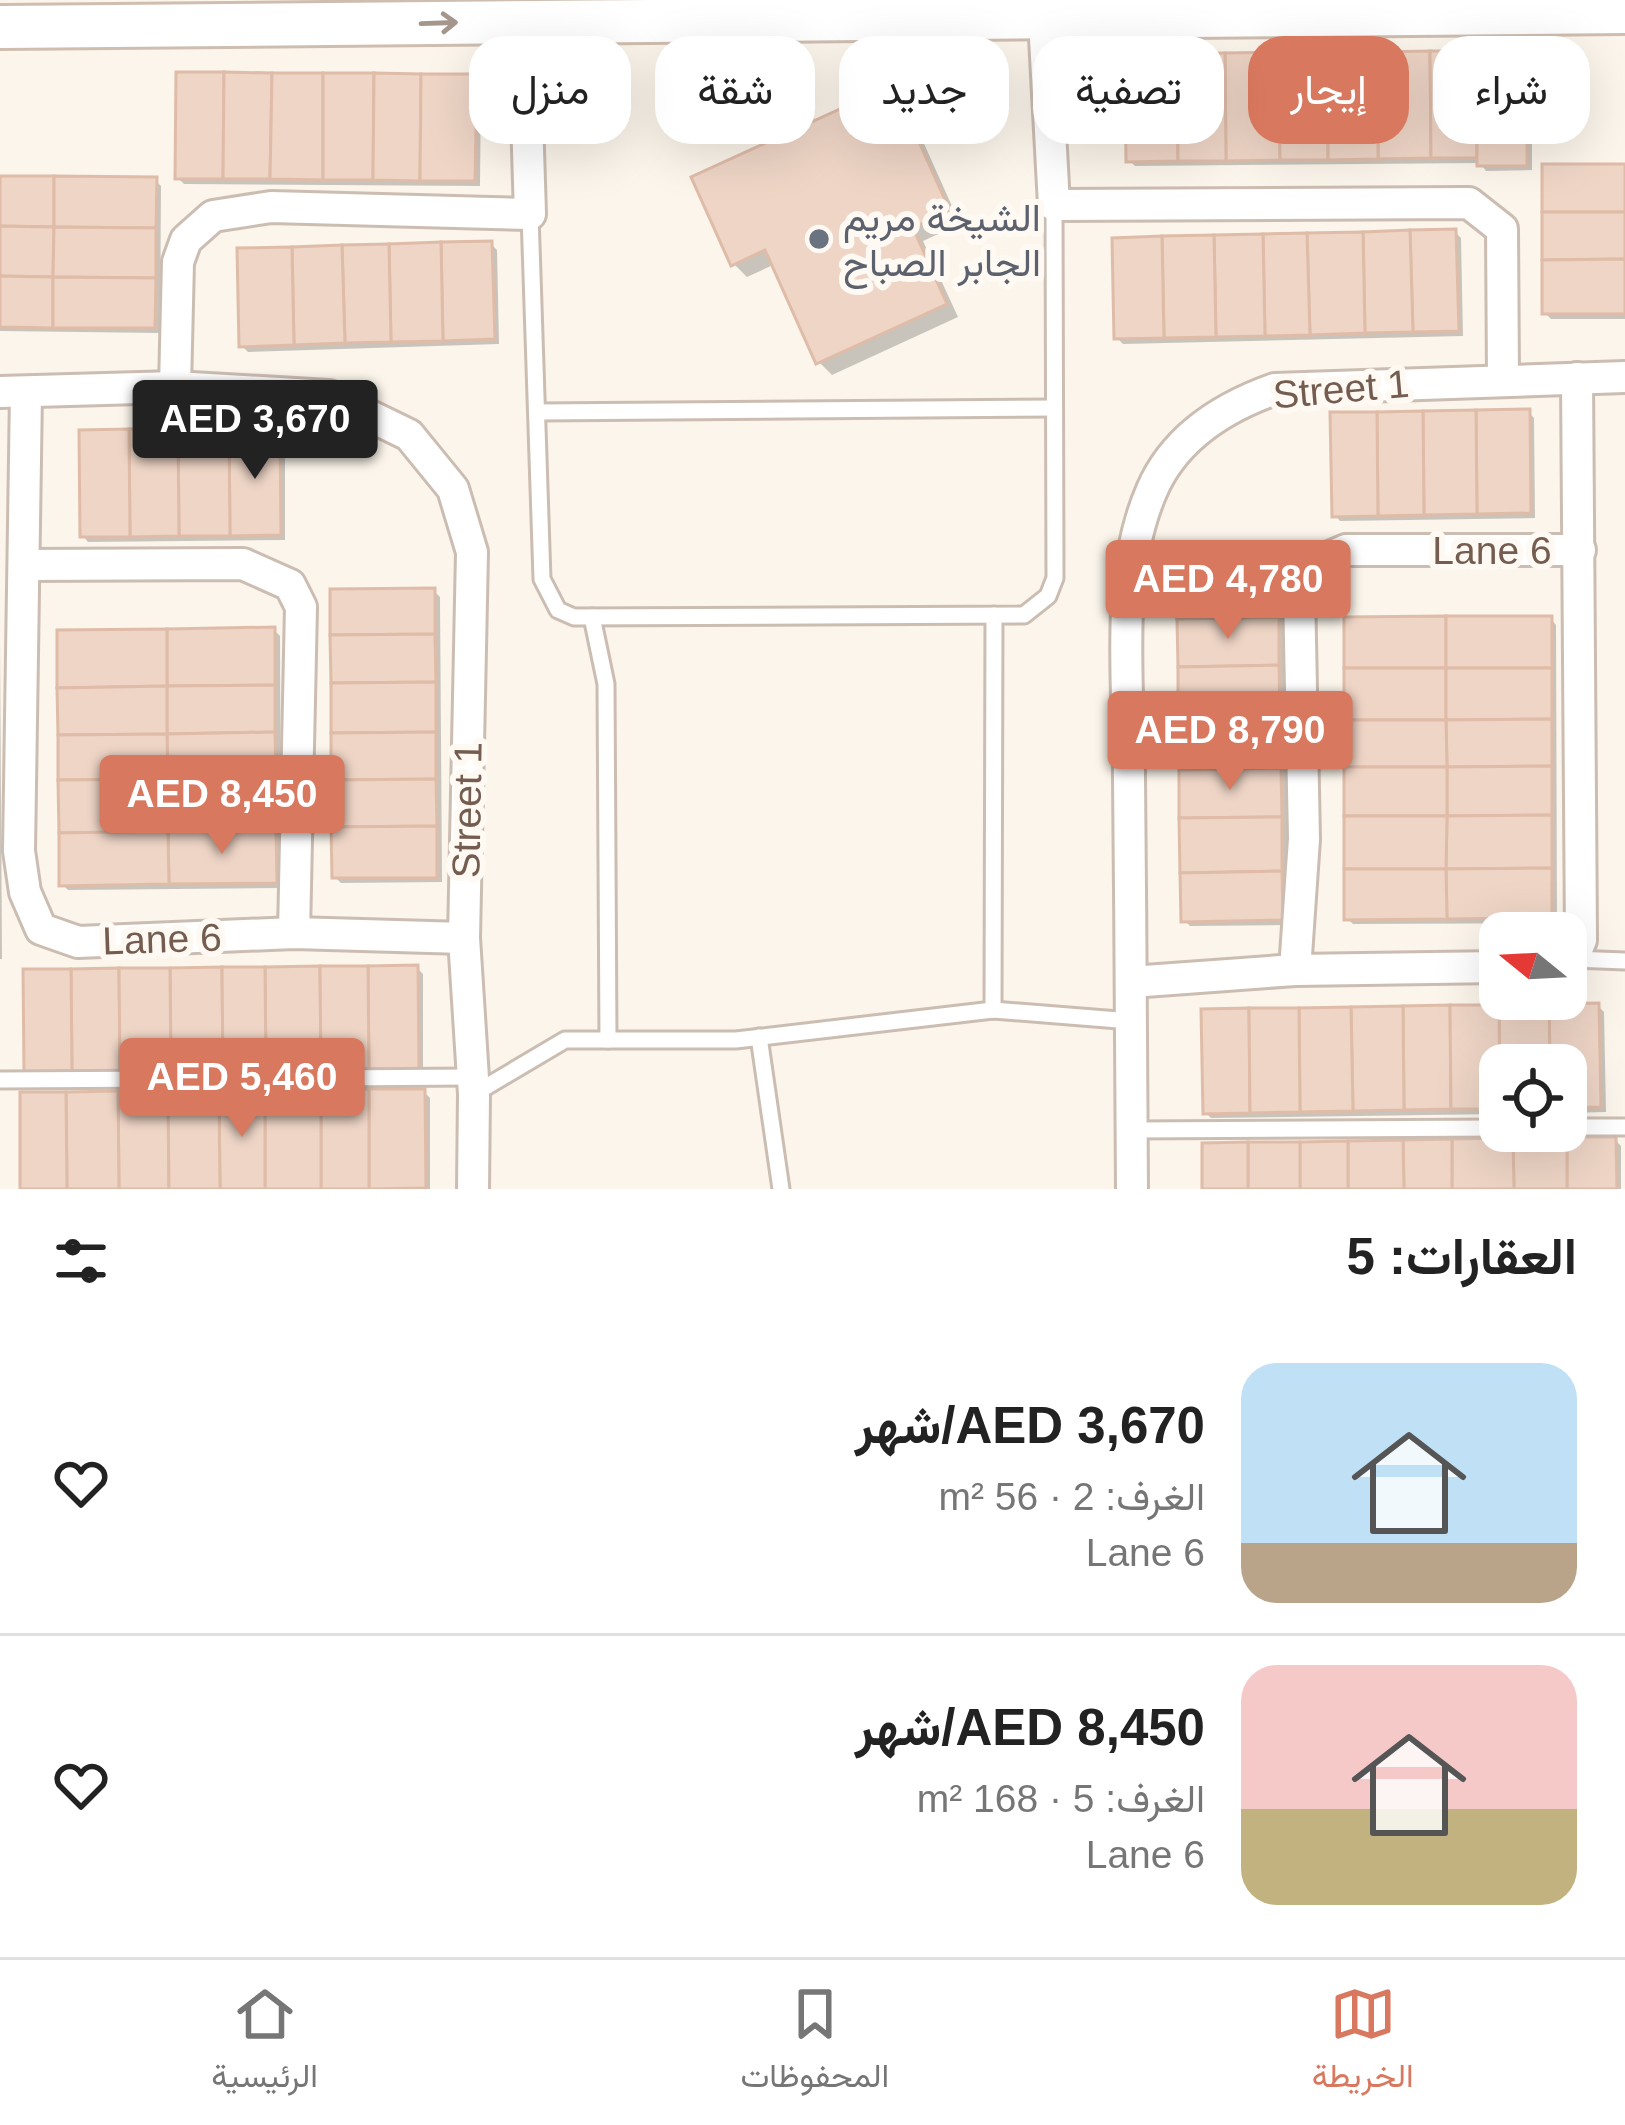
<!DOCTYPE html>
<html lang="ar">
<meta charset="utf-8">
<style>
:root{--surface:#fff;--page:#f2f2f2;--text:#222;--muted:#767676;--line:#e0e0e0;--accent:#d8785e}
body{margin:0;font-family:Arial,Vazirmatn,sans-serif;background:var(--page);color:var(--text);direction:rtl;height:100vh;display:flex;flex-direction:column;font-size:45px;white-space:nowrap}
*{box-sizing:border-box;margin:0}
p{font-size:39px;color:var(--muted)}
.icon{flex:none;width:66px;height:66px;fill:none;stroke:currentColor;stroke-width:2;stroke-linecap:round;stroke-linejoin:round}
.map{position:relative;height:1189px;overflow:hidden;direction:ltr}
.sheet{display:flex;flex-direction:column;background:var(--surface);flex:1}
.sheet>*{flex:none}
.guide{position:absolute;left:36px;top:36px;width:1554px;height:108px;direction:rtl;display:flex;gap:24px}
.needle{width:78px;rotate:288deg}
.controls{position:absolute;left:1479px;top:912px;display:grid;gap:24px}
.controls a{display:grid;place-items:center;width:108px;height:108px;border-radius:24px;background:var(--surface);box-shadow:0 12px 48px #0002;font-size:60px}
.price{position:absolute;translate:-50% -102px;padding:0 27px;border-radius:12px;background:var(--accent);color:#fff;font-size:39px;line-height:78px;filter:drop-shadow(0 3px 6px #0008)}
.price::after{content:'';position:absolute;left:50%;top:72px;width:36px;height:27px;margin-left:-18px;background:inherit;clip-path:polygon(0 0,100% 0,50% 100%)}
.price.on{background:#222;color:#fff}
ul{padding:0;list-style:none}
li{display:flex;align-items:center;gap:36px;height:300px;padding:0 48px}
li+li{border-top:3px solid var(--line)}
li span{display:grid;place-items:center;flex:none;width:336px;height:240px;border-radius:36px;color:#555}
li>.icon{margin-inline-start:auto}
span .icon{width:144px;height:144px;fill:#fffc;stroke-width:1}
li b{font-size:51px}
h2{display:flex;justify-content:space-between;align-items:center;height:144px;padding:0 48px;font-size:51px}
.tag{padding:0 42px;border-radius:36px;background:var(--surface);box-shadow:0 12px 48px #0002;font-size:42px;line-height:108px}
.tag.on{background:var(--accent);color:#fff}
.tabs{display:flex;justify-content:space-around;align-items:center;height:168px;border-top:3px solid var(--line);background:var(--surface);font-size:33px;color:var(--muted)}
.tabs a{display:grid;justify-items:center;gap:6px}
.tabs .on{color:var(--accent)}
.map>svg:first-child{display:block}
.shadow{fill:#0003}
.building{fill:#eed5c6;stroke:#dfbca8;stroke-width:3}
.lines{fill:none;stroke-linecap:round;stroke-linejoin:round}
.service-casing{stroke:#ccbdb2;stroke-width:21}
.minor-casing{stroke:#ccbdb2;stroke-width:36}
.secondary-casing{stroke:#cfbeb0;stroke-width:48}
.service{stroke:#fff;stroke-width:15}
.minor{stroke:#fff;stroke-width:30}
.secondary{stroke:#fff;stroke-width:42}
.oneway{stroke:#a5968d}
.worship-dot{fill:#6b7280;stroke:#fef9f2;stroke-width:4.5}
.labels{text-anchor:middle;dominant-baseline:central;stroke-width:12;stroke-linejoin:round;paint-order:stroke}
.worship-label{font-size:39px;fill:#5b616d;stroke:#fef9f2;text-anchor:start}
.street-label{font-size:39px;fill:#745d50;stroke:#fef9f2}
</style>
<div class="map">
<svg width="1625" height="1189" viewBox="0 0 1625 1189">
<rect width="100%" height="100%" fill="#fbf5eb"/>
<g class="shadow">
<polygon points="1475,53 1481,59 1481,83 1526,83 1532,89 1532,170 1486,171 1480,163 1135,166 1129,160"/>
<polygon points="475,77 481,83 480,186 184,184 178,178"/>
<polygon points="850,108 868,131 904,115 917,128 960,224 923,241 958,317 832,375 819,362 773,265 747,277 734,264"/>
<polygon points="1625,167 1625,319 1551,319 1545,313"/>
<polygon points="0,179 155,180 161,186 160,333 0,331"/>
<polygon points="1455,232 1461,238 1463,336 1123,344 1117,338"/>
<polygon points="491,244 497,250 499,344 248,352 242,346"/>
<polygon points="1528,412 1534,418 1535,518 1340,521 1335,515"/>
<polygon points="279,431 285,437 285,540 88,542 83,536"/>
<polygon points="1277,567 1283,573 1288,925 1190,926 1184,920"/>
<polygon points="434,591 440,597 442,882 341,883 335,877"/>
<polygon points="1551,619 1556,625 1557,923 1353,924 1347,918"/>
<polygon points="274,630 280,636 281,888 68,890 62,884"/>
<polygon points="0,642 2,959 0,959"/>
<polygon points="417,968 423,974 423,1073 33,1077"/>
<polygon points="1598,1006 1604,1012 1606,1112 1566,1113 1566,1065 1500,1065 1500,1114 1211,1118 1205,1112"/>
<polygon points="424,1092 430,1098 430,1189 23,1189 23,1095"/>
<polygon points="1615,1140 1621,1146 1621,1189 1205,1189 1205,1146"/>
</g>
<g class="building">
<polygon points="1430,51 1431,158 1378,159 1378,52"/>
<polygon points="1430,51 1476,51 1477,158 1431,158"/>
<polygon points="1279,52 1280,160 1226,161 1225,53"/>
<polygon points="1279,52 1328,52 1328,160 1280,160"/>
<polygon points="1328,52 1378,52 1378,159 1328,160"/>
<polygon points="1177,53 1178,161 1126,162 1125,54"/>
<polygon points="1177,53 1225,53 1226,161 1178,161"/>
<polygon points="176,72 224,72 223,179 175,179"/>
<polygon points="224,72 272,73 270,179 223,179"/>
<polygon points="272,73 323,73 323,180 270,179"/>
<polygon points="323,73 374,73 373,180 323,180"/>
<polygon points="374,73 421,74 420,181 373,180"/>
<polygon points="421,74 477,74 475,181 420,181"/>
<rect x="1477" y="80" width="50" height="86"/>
<polygon points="851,104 863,130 905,111 950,211 913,228 947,304 816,364 765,250 731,266 691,177"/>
<rect x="1542" y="164" width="83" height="48"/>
<polygon points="0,176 54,176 54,227 0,226"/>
<polygon points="54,176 157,177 156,228 54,227"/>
<polygon points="1542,212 1625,212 1625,259 1542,260"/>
<polygon points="0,226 54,227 53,277 0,276"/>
<polygon points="54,227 156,228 156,278 53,277"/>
<polygon points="1456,229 1459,331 1413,332 1410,230"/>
<polygon points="1410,230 1413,332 1365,333 1363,232"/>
<polygon points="1363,232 1365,333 1310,335 1307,233"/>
<polygon points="1307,233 1310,335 1265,336 1263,234"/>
<polygon points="1263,234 1265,336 1216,337 1214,235"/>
<polygon points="1214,235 1216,337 1164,338 1162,236"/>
<polygon points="1162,236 1164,338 1114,339 1112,238"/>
<polygon points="492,241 495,339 443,341 441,242"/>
<polygon points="441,242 443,341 391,342 389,244"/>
<polygon points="389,244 391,342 345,343 342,245"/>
<polygon points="342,245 345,343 294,345 292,247"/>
<polygon points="292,247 294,345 239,347 237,248"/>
<polygon points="1625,259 1625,314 1542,314 1542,260"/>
<polygon points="0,276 53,277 53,328 0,327"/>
<polygon points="53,277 156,278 155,328 53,328"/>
<polygon points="1530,409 1531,513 1477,514 1476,410"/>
<polygon points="1476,410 1477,514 1424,515 1423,411"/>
<polygon points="1423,411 1424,515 1378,516 1377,412"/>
<polygon points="1330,412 1377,412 1378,516 1332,517"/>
<polygon points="229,428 280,428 281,535 230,536"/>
<polygon points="229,428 230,536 179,536 178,429"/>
<polygon points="129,429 178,429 179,536 130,537"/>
<polygon points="129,429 130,537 80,537 79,430"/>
<polygon points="1278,564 1279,617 1177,619 1176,565"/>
<polygon points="435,588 435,634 330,635 330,589"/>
<polygon points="1446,616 1446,668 1344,668 1344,617"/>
<rect x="1446" y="616" width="106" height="52"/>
<polygon points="1279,617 1279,665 1178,667 1177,619"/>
<polygon points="275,627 275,685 167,686 167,629"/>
<polygon points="167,629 167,686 57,688 57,630"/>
<polygon points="435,634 436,682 331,683 330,635"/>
<polygon points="1279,665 1280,717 1178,719 1178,667"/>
<rect x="1344" y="668" width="102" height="52"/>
<polygon points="1446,668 1552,668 1552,719 1446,720"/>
<polygon points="436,682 436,732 331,733 331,683"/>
<polygon points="275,685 275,732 167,734 167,686"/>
<polygon points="167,686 167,734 58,735 57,688"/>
<polygon points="1280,717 1281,768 1179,770 1178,719"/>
<polygon points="1552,719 1552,766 1447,767 1446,720"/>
<polygon points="1344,720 1446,720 1447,767 1344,767"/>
<polygon points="275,732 276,778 168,779 167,734"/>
<polygon points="436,732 436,779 331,780 331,733"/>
<polygon points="167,734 168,779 58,780 58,735"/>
<polygon points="1552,766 1552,815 1447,816 1447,767"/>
<rect x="1344" y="767" width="103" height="49"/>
<polygon points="1281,768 1282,817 1179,818 1179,770"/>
<polygon points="276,778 276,830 168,831 168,779"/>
<polygon points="168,779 168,831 59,833 58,780"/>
<polygon points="436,779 437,826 331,827 331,780"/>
<polygon points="1552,815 1552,868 1446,869 1447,816"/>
<polygon points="1344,816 1447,816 1446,869 1344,869"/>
<polygon points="1282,817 1282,871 1180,873 1179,818"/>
<polygon points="437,826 437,878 332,878 331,827"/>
<polygon points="276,830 277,883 169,884 168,831"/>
<polygon points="168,831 169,884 59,886 59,833"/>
<polygon points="1552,868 1552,918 1447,919 1446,869"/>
<polygon points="1344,869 1446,869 1447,919 1344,920"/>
<polygon points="1282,871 1283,920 1181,922 1180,873"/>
<polygon points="418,965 419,1069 369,1069 368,966"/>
<polygon points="320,966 321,1070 266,1070 265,967"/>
<polygon points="320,966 368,966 369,1069 321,1070"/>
<polygon points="222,967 223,1071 171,1071 170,968"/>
<polygon points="222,967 265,967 266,1070 223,1071"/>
<polygon points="119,968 120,1072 72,1072 71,969"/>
<polygon points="119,968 170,968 171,1071 120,1072"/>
<polygon points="23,969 71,969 72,1072 24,1073"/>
<polygon points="1599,1003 1601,1107 1566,1108 1566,1065 1550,1065 1549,1004"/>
<polygon points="1549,1004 1550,1065 1500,1065 1500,1109 1499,1005"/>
<polygon points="1450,1005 1451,1109 1404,1110 1403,1006"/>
<polygon points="1450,1005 1499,1005 1500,1109 1451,1109"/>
<polygon points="1403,1006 1404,1110 1353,1111 1351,1007"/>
<polygon points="1351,1007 1353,1111 1300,1112 1299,1008"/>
<polygon points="1249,1008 1250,1113 1203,1114 1201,1009"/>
<polygon points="1249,1008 1299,1008 1300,1112 1250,1113"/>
<polygon points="369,1089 425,1089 426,1188 369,1189"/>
<polygon points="369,1089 369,1189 321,1189 321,1090"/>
<rect x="265" y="1090" width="56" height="99"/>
<polygon points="265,1090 265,1189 220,1189 219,1091"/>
<polygon points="118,1091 168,1091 169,1189 119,1189"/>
<polygon points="118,1091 119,1189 67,1189 66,1092"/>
<polygon points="168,1091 219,1091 220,1189 169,1189"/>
<polygon points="20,1092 66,1092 67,1189 20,1189"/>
<polygon points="1567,1137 1616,1137 1617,1189 1567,1189"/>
<polygon points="1567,1137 1567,1189 1514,1189 1513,1138"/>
<polygon points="1513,1138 1514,1189 1452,1189 1452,1139"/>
<polygon points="1452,1139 1452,1189 1404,1189 1403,1140"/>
<polygon points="1403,1140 1404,1189 1348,1189 1348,1141"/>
<polygon points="1348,1141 1348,1189 1300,1189 1300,1142"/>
<rect x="1248" y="1142" width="52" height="47"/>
<polygon points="1248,1142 1248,1189 1202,1189 1202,1143"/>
</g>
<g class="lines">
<defs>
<g id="service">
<polyline points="530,214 542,579 558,610 574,617 1024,615 1048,596 1055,578 1054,205"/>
<polyline points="539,412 1053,408"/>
<polyline points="592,617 606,684 608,1040"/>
<polyline points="1573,959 1625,961"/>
<polyline points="993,1010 994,615"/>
<polyline points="759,1037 781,1189"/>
<polyline points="0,1080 473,1077"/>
<polyline points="474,1094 565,1040 736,1040 993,1010 1131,1021"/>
<polyline points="1566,1127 1625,1127"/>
<polyline points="1132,1130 1500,1128"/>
</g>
<g id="minor">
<polyline points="1044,19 1054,205 1469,203 1502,229 1503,378"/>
<polyline points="175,387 178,262 186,240 213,216 271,207 530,214 524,20"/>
<polyline points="0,392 175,387 329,396 409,435 453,489 472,552 464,938 474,1094 473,1189"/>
<polyline points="26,393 19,851 25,892 41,929 78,942 294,933 464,938"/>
<polyline points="24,565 243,564 290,585 301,607 294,933"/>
<polyline points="1566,962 1573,959 1581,940 1577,378"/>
<polyline points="1295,970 1304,839 1299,590 1318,562 1346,550 1580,550"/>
<polyline points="1131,982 1295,970 1500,967"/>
<path d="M 1132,1189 C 1132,1052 1130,915 1129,778 C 1129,685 1114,576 1152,490 C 1175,437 1224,407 1275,389 L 1625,377"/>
</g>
<polyline id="secondary" points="0,27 1625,12"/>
</defs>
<use href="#service" class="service-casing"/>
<use href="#minor" class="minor-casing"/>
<use href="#secondary" class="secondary-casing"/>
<use href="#service" class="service"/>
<use href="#minor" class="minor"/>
<use href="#secondary" class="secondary"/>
</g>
<defs><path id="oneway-shaft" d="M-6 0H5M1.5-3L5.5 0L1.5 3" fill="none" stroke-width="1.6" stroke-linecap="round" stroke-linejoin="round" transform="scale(3)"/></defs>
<use class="oneway" href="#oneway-shaft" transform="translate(439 23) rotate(-2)"/>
<circle class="worship-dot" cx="819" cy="239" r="12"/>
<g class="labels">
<g class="worship-label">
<text x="843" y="217">الشيخة مريم<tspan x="843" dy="45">الجابر الصباح</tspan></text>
</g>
<g class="street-label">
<text transform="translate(1341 389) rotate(-5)">Street 1</text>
<text x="1492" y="550">Lane 6</text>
<text transform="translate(467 810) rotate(-89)">Street 1</text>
<text transform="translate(162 939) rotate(-2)">Lane 6</text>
</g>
</g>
</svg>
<div class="controls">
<a><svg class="needle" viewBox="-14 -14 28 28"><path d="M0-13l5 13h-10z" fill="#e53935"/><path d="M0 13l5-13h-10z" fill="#767676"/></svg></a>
<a><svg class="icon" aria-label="locate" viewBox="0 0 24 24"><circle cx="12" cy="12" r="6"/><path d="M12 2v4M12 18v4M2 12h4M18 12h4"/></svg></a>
</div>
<b class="price on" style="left:255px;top:482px">AED 3,670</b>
<b class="price" style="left:1228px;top:642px">AED 4,780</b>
<b class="price" style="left:1230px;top:793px">AED 8,790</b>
<b class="price" style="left:222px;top:857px">AED 8,450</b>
<b class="price" style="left:242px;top:1140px">AED 5,460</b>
<div class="guide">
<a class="tag">شراء</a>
<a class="tag on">إيجار</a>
<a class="tag">تصفية</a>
<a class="tag">جديد</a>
<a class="tag">شقة</a>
<a class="tag">منزل</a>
</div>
</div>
<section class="sheet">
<h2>العقارات: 5<svg class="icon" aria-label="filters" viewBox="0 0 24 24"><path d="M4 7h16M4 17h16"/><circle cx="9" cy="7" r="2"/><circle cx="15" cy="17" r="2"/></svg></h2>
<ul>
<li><span style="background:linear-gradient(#bfe0f5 75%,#b9a48a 0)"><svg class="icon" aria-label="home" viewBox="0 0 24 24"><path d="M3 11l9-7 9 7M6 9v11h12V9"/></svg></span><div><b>AED 3,670/شهر</b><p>الغرف: 2 · 56 m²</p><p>Lane 6</p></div><svg class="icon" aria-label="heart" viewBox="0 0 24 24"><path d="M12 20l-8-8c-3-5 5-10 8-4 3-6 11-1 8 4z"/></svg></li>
<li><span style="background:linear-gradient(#f6c9c9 60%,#c2b280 0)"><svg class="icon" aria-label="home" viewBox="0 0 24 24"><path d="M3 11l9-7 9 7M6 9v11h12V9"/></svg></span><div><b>AED 8,450/شهر</b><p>الغرف: 5 · 168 m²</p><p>Lane 6</p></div><svg class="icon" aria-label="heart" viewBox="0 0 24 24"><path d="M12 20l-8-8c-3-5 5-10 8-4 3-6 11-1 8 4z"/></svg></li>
</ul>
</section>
<nav class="tabs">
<a class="on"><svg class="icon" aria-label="map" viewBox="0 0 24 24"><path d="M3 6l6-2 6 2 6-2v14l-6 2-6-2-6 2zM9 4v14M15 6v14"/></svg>الخريطة</a>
<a><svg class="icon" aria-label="saved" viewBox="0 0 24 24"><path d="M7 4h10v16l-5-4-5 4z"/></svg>المحفوظات</a>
<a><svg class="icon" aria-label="home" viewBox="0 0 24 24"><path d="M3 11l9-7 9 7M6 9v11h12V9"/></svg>الرئيسية</a>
</nav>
